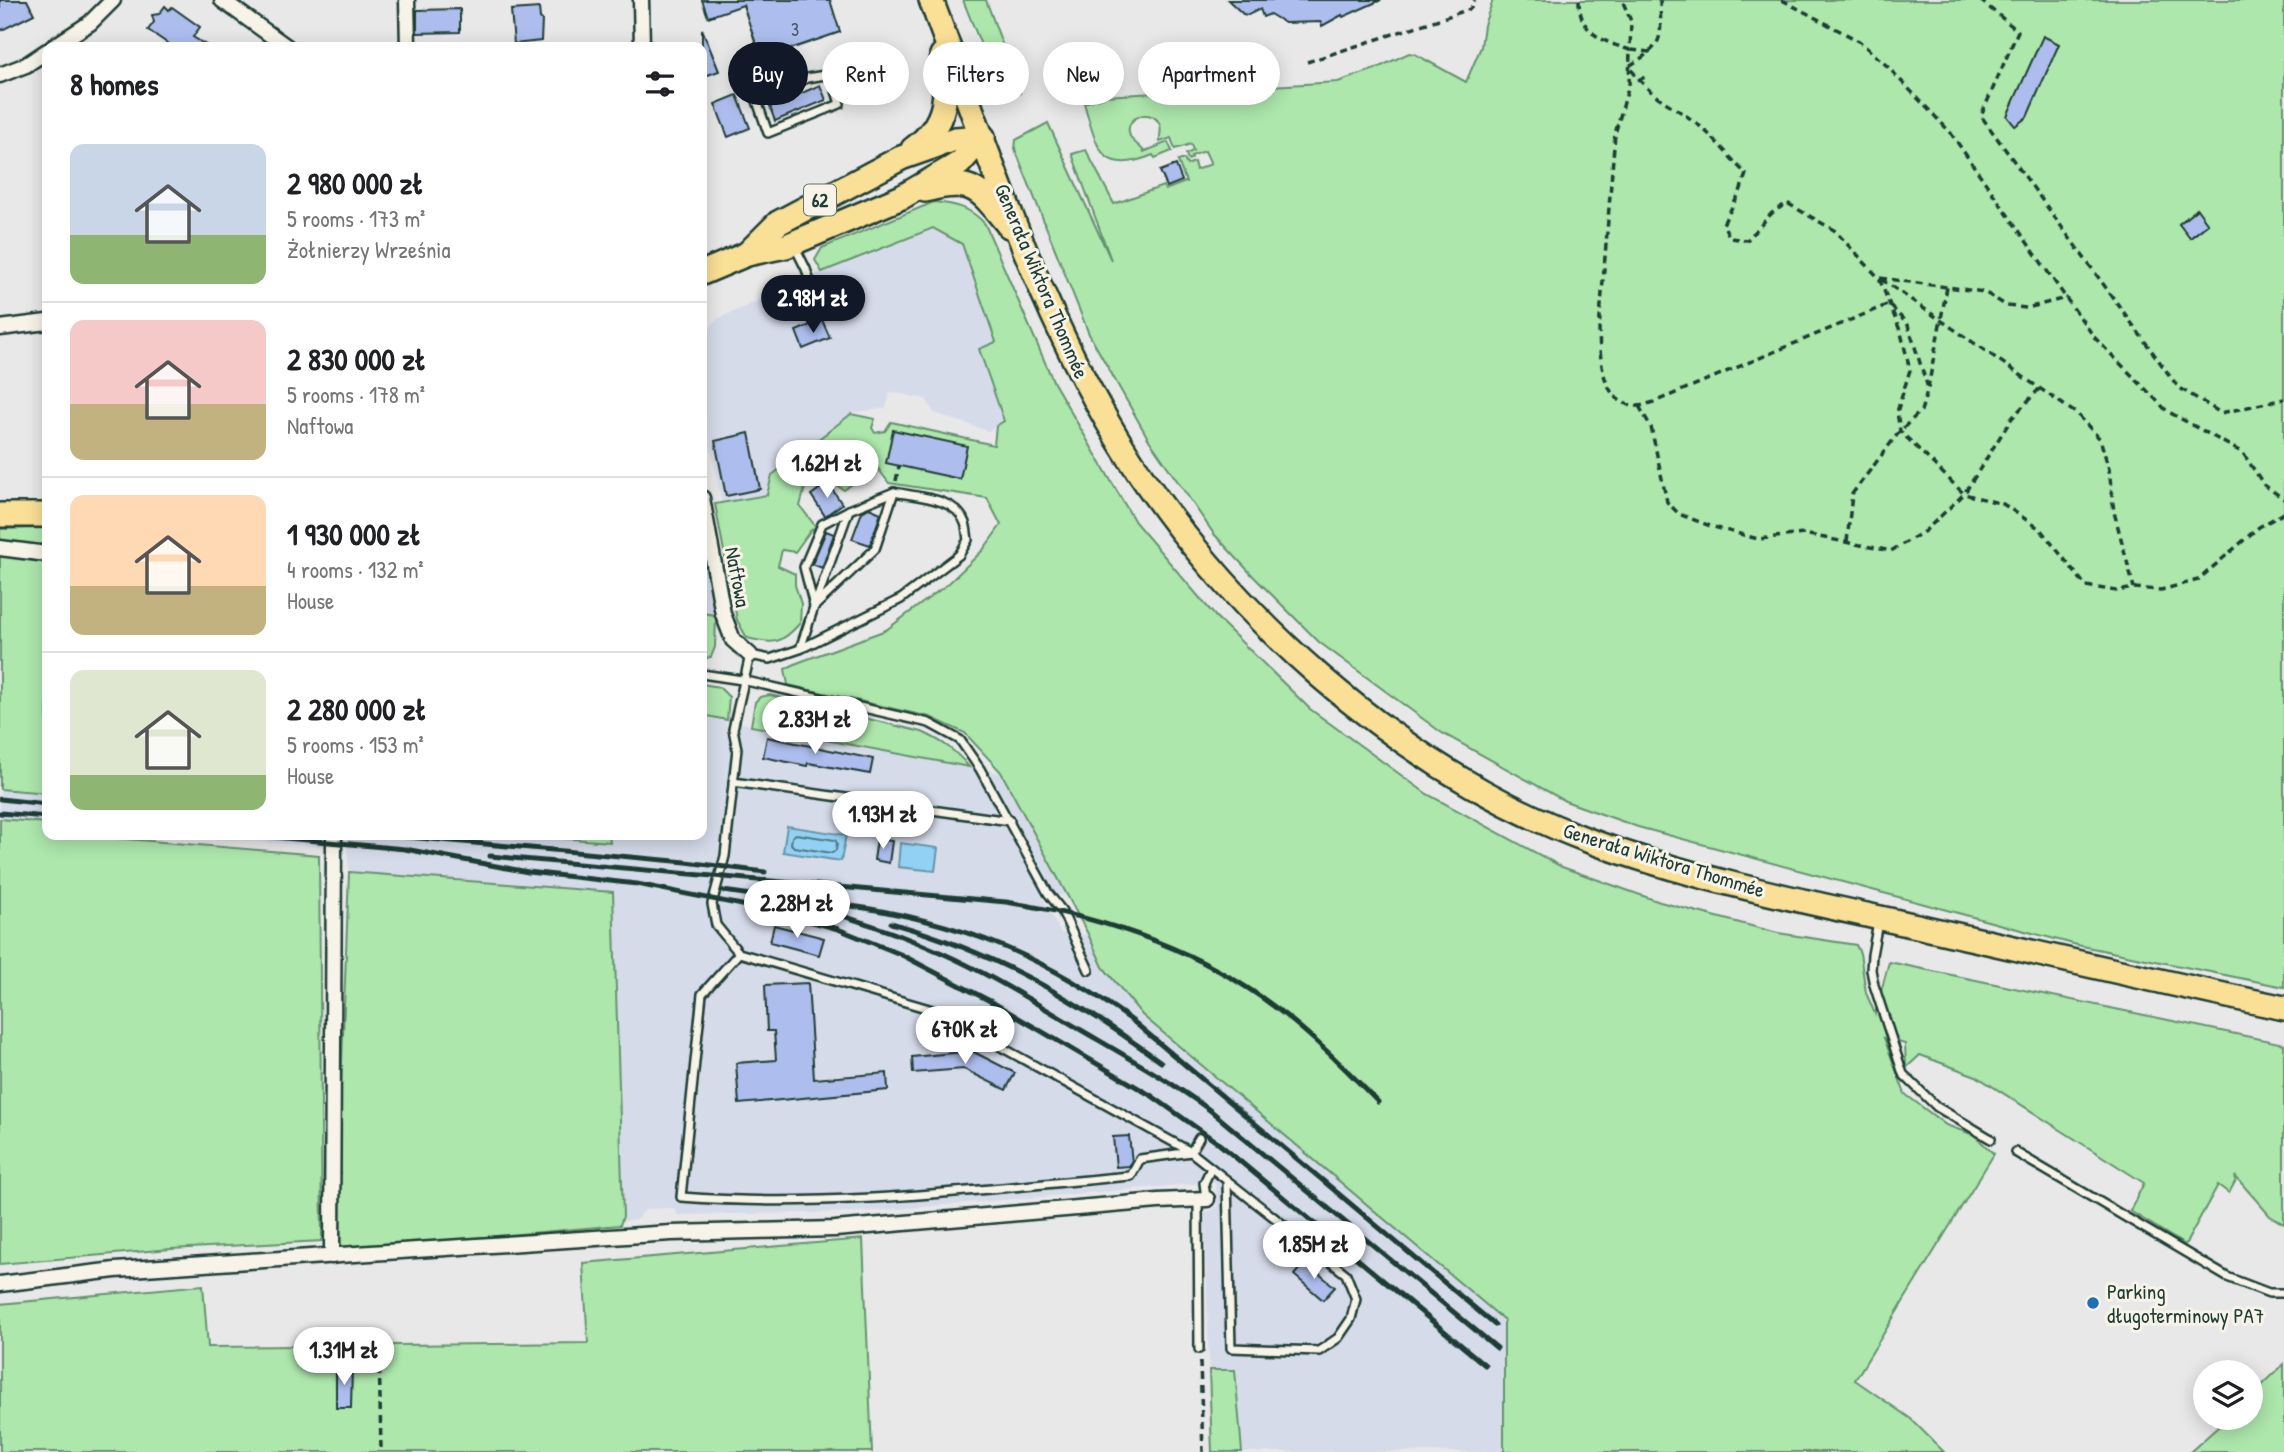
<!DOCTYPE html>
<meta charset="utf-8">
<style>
:root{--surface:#fff;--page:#f6f6f6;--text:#202124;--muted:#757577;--line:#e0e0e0;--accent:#111827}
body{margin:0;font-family:"Patrick Hand",sans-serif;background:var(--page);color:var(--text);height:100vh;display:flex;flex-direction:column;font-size:26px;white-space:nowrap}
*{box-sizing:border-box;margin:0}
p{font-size:23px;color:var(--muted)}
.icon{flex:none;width:38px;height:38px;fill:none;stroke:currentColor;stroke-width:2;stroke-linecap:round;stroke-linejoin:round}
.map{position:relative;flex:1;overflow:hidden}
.sheet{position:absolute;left:42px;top:42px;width:665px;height:798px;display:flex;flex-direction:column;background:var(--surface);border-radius:14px;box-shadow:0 4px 18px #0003}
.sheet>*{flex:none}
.guide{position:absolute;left:728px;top:42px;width:665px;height:63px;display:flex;gap:14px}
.controls{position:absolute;left:2193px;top:1360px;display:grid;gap:14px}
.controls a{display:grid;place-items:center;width:70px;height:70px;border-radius:50%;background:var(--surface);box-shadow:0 4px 18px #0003;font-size:35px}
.price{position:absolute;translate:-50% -60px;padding:0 16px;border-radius:24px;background:#fff;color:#222;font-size:23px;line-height:46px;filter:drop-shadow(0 2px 4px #0008)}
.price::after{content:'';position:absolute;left:50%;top:42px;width:21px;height:16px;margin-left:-10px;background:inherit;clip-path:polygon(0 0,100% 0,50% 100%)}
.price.current{background:var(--accent);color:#fff}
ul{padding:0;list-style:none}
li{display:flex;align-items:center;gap:21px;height:175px;padding:0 28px}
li+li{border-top:2px solid var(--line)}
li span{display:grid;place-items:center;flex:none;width:196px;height:140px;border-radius:14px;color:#555}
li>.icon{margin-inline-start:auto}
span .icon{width:84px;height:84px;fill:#fffc;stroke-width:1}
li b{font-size:30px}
h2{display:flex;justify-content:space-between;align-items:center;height:84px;padding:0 28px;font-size:30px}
.tag{padding:0 24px;border-radius:32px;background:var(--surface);box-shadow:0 4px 18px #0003;font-size:24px;line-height:63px}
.tag.current{background:var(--accent);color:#fff}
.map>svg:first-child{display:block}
.built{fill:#d6dbea}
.green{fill:#ade7ac;stroke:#669270;stroke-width:2;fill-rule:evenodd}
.water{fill:#93d1f4;stroke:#6596a7;stroke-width:2}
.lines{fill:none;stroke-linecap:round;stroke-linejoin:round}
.shore{stroke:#4d7881;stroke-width:2}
.building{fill:#adbded;stroke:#1f3d34;stroke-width:2}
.lane-casing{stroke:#1f3d34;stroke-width:12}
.street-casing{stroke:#1f3d34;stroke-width:19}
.primary-casing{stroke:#1f3d34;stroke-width:28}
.path{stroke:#1f3d34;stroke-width:3.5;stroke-dasharray:7 5;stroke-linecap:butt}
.lane{stroke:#f7f3e8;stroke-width:7}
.street{stroke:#f7f3e8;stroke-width:14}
.primary{stroke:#fadf96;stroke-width:23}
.rail{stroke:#1f3d34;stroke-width:5}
.poi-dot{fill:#1f6fb2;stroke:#f7f3e8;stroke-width:2.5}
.labels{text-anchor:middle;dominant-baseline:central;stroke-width:6;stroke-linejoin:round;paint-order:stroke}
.number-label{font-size:18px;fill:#425d62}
.shield{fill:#f7f3e8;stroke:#60746a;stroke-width:2}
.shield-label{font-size:19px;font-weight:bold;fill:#1f3d34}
.street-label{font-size:21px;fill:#1f3d34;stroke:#f7f3e8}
.poi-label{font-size:21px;fill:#1f3d34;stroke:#f7f3e8;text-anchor:start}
</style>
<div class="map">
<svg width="2284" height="1452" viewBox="0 0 2284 1452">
<rect width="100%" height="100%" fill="#e8e8e9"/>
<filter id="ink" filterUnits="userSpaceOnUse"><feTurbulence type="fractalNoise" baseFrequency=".0143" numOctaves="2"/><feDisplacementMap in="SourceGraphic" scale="14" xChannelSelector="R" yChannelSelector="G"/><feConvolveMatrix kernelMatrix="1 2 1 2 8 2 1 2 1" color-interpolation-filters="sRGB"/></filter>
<g filter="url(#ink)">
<g class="built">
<polygon points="2229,64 2239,76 2227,88 2214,75"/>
<polygon points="933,228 962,244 996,342 979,350 1005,422 988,431 934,413 926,399 890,392 886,408 851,413 772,475 767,495 722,505 702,403 702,339 717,319 822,272"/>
<polygon points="702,543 716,615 702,613"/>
<polygon points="702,715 727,720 726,728 740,730 740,723 1001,773 1070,896 1040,893 1061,933 1089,935 1104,968 1142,1017 1504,1320 1504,1452 1242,1452 1235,1370 1209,1370 1205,1213 1217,1207 1215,1182 863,1212 678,1215 673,1208 646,1209 637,1220 623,1221 612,892 349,872 346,835 517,835 609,842 609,835 702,835"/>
<polygon points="0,790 47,794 47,823 0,819"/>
<polygon points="180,835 325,835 324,847"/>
</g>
<g class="green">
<polygon points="963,0 986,0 1020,93 1003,100"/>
<path d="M 1493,0 L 2284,0 L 2284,987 L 2077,945 L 1638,827 L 1565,801 L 1442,733 L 1319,642 L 1255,578 L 1214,534 L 1149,440 L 1089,334 L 1015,149 L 1016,140 L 1048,123 L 1111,260 L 1072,154 L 1086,150 L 1114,204 L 1163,186 L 1165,190 L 1186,182 L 1178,161 L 1184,159 L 1187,165 L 1194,162 L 1196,170 L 1211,164 L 1205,151 L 1191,156 L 1192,158 L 1188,160 L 1186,154 L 1193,151 L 1191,144 L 1175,149 L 1171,138 L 1160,142 C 1159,136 1162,131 1160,125 C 1153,106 1122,117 1130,136 C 1133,144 1141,145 1144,152 L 1168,142 L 1172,151 L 1155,158 L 1153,155 C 1100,177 1097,147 1084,103 L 1105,96 L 1338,82 L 1375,69 L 1409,53 L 1415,54 L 1466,82 L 1481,47 L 1484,25 ZM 2197,210 L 2208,224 L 2190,238 L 2179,224 Z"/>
<path d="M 934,202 C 955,204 970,207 985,224 L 1054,383 L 1135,522 L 1216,617 L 1310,709 L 1427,794 L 1562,867 L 1660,902 L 1778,933 L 1856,945 L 1860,953 L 1866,993 L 1875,1014 L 1889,962 L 2284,1044 L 2284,1224 L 2270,1216 L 2235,1176 L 2236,1180 L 2229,1193 L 2218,1185 L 2185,1245 L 2130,1211 L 2144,1183 L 1976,1076 L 1920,1055 L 1906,1068 L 1905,1044 L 1884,1038 L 1905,1094 L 1946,1125 L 1974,1135 L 1994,1154 L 1855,1380 L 1911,1419 L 1944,1452 L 1504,1452 L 1504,1320 L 1142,1015 L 1103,967 L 1088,934 L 1001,772 L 965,733 L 930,717 L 788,685 L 785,669 L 797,663 L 886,630 L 949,583 L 983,550 L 1001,525 L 987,498 L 889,483 L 876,466 L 844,490 L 823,477 L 806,484 L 800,506 L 816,527 L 810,531 L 795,552 L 782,550 L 778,566 L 795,574 L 795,585 L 801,604 L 800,623 C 781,645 774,644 747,638 L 737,620 L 715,504 L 767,495 L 772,475 L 851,414 L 875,419 L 872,428 L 875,433 L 885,431 L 891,422 L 994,445 L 996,426 L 1004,421 L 979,349 L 996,342 L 962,244 L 933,228 L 822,272 L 815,260 L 822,248 Z"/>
<polygon points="47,528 47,793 0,789 0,529"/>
<polygon points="702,613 716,615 715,647 711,657 702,659"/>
<polygon points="702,684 719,687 729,697 727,720 702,715"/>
<path d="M 770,695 L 922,732 C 942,741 955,750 969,767 L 751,726 L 755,702 L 760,697 Z"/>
<polygon points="0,819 47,823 47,835 79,835 319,855 322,1241 171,1249 0,1264"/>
<polygon points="517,835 609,835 610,842"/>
<polygon points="349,872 613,892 623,1216 620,1225 340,1250 340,1115"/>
<polygon points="863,1239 872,1452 0,1452 0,1304 203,1285 208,1347 588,1343 583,1263"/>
<polygon points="2284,1364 2284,1452 2190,1452 2228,1418 2250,1418 2251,1396"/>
<polygon points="1209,1370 1235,1370 1242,1452 1212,1452"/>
</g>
<g class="water">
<polygon points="787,826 846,835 841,861 783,852"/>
<polygon points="900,843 938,848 935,871 898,867"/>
</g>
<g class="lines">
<polygon class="shore" points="796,834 835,840 837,843 836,850 832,853 794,847 791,844 792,837"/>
</g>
<g class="building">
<polygon points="0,0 27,0 34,14 0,31"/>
<polygon points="702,0 830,0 840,32 761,59 743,5 708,17"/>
<polygon points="1228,0 1381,0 1343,17 1342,15 1322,26 1321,22 1285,23 1270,14 1263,17 1260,9 1248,15 1243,14"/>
<polygon points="165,6 169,10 172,7 200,27 193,37 209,47 173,47 148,30 154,22 152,15 159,14"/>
<polygon points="539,8 540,18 542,20 541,41 514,44 511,10"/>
<polygon points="460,9 460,32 417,33 417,10"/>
<polygon points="702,29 719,71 702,77"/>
<polygon points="2043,36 2059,44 2027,117 2015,126 2007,116"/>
<polygon points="1088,73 1094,75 1098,86 1089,89 1081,85 1082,78"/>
<polygon points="820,85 826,100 775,121 770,107"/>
<polygon points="737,95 750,128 728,137 715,104"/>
<polygon points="1176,165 1182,181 1167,187 1160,171"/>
<polygon points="2197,209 2208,224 2190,238 2179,224"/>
<polygon points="822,320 830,338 803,349 796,331"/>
<polygon points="893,430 967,446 960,479 886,463"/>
<polygon points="749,433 760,489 726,496 715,441"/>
<polygon points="828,483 842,504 825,516 811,495"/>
<polygon points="869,508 881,513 870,545 852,539 862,512"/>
<polygon points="826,531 834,534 822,568 812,564"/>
<polygon points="767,737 873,759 870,774 808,763 807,766 763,757"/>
<polygon points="877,839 892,841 889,863 874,860"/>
<polygon points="774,925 824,938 819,955 770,942"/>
<polygon points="808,983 814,1079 887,1073 888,1090 739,1104 736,1063 776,1060 774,1031 767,1031 765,985"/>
<polygon points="966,1048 1015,1073 1006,1090 964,1069 913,1073 912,1057 963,1052"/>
<polygon points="1129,1136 1132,1162 1129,1166 1116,1167 1113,1137"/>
<polygon points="1305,1262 1335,1287 1323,1300 1294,1275"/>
<polygon points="336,1367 352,1367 351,1408 336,1408"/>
</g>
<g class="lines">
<defs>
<g id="lane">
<polygon points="831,74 840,104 768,133 757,101 807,78"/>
<polyline points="795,247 806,269 814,295"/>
<polyline points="815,605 849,510 894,492"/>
<polyline points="814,606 804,567 822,524 849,510"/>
<polyline points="702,674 742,680 929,723 960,740 980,769 1048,893 1062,911 1089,970"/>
<polyline points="733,782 1010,821"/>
<polyline points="1878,922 1872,955 1871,970 1874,985 1903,1074 1937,1107 1991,1139"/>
<path d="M 739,953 L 702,994 L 681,1197 C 831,1209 982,1189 1131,1176 L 1140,1159 L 1191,1152 L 936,1011 L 739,953 L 716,925 L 712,904 L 725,856 L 737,749 L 733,729 L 750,655 L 770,659 L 800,649 L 901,599 L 959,555 L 968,540 C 967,535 967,528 965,523 C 956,497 917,497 894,492 L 875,549 L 814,607 L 800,649"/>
<polyline points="1199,1138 1191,1152 1346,1274 1356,1299 1351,1319 1338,1338 1319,1351 1231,1348 1227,1181"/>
<polyline points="2015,1152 2227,1277 2269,1293 2284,1293"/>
<polyline points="1206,1198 1204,1183 1211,1168"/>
<polyline points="1198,1200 1199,1349"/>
</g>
<g id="street">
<polyline points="222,0 287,47"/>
<polyline points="407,0 408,47"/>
<polyline points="641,0 642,47"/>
<polyline points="53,47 90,23 113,0"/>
<polyline points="0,75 26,65 47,51"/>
<polyline points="0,328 47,322"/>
<polyline points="702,498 723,614 733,640 750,655"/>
<polyline points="0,548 47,554"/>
<polyline points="332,1256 334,835"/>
<polyline points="0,1284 115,1270 671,1233 835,1229 1158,1201 1207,1199"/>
</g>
<g id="primary">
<path d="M 931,0 C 987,148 1035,302 1117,438 C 1220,609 1401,771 1590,841 C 1696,880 1808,902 1917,926 C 2040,954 2161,982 2284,1008"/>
<path d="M 913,149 C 948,123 948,96 942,55"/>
<path d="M 925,190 C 975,177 979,190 1009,226"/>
<polyline points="747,254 778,223 901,158 955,139 983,137"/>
<polyline points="702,273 747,254 786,246 902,197 960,163 983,137"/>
<polyline points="0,515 47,515"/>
</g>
</defs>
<use href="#lane" class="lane-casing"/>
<use href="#street" class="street-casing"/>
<use href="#primary" class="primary-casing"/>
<g class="path">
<path d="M 1579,0 C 1579,33 1602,41 1630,50 L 1631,21 L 1622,0"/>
<path d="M 1660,0 C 1661,40 1665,44 1629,66 C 1650,98 1668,101 1696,123 C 1714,137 1730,158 1746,174 L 1740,192 L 1723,224 L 1730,238 L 1747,240 L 1772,213 L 1787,203 L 1834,230 L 1879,278 L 1901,333 L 1910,370 L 1897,412 L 1900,431 L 1964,494 L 2003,504 L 2040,529 L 2086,586 L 2117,591 L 2134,588 L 2161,590 L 2198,580 L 2259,527 L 2284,513"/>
<polyline points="1782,0 1859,41 1886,65 1950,132 2066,298"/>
<polyline points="1980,0 2018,31 1981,116 2178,387 2221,413 2284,399"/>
<path d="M 1650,52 L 1630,50 L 1629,85 L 1615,134 L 1599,330 C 1600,357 1601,406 1638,406 C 1643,406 1649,403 1654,402 L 1889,304 L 1908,325 L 1928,388"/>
<polyline points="1307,62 1470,9 1475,0"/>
<polyline points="1638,80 1648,76"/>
<polyline points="1880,278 1984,292 2007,306 2027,308 2066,298 2095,338 2167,411 2243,453 2264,485 2284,499"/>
<polyline points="1881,279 2077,414 2100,439 2109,469 2114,512 2134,588"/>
<polyline points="1639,406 1651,427 1667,502 1679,514 1710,526 1758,539 1804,534 1891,551 1925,531 1964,494 2012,418 2040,388"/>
<polyline points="896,481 899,466"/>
<polyline points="1847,542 1852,494 1900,431 1921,411 1928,388 1947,287"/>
<polyline points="379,1345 381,1452"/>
<polyline points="1200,1362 1203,1452"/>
</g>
<use href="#lane" class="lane"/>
<use href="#street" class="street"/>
<use href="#primary" class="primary"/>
<g class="rail">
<polyline points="0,799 47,804"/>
<polyline points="0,813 47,817"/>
<polyline points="252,835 405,849 528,872 637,884 782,913 838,929 900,954 990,1001 1152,1096 1218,1143 1485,1365"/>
<polyline points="386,835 686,862 765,872"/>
<path d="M 490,856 L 1006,902 C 1103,917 1197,948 1276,1008 C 1313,1036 1346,1069 1378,1102"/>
<path d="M 723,891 C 798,900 873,922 942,953 C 989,974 1032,1001 1076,1027 C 1122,1054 1169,1080 1211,1111 L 1497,1348"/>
<path d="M 820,902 C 941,915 1036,949 1134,1022 L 1495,1325"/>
<path d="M 891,923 C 995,952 1075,999 1161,1062"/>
</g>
</g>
</g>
<circle class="poi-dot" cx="2093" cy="1303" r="7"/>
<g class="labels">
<g class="number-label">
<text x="795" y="29">3</text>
</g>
<rect class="shield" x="804" y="184.5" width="32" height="31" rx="5"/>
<g class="shield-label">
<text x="820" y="200">62</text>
</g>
<g class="street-label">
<text transform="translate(1042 281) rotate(67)">Generała Wiktora Thommée</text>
<text transform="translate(738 577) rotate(79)">Naftowa</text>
<text transform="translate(1664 860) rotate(17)">Generała Wiktora Thommée</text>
</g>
<g class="poi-label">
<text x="2107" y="1291">Parking<tspan x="2107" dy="24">długoterminowy PA7</tspan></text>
</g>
</g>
</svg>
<div class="controls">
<a><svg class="icon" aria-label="layers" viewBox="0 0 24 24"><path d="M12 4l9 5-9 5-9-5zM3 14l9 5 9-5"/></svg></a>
</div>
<b class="price current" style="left:813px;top:335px">2.98M zł</b>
<b class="price" style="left:827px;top:500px">1.62M zł</b>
<b class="price" style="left:815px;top:756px">2.83M zł</b>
<b class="price" style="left:883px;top:851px">1.93M zł</b>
<b class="price" style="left:797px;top:940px">2.28M zł</b>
<b class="price" style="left:965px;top:1066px">670K zł</b>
<b class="price" style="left:1314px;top:1281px">1.85M zł</b>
<b class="price" style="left:344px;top:1387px">1.31M zł</b>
<div class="guide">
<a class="tag current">Buy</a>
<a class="tag">Rent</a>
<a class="tag">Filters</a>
<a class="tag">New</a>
<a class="tag">Apartment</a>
</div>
<section class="sheet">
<h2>8 homes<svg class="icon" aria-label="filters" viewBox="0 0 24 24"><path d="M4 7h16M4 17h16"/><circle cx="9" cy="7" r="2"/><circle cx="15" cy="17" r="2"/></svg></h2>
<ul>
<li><span style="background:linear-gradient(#c9d6e8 65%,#8fb573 0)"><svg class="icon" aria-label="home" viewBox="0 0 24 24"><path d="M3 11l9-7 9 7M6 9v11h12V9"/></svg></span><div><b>2 980 000 zł</b><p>5 rooms · 173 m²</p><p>Żołnierzy Września</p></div></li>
<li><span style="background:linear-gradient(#f6c9c9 60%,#c2b280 0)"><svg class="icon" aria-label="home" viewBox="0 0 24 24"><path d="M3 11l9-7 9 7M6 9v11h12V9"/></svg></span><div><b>2 830 000 zł</b><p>5 rooms · 178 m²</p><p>Naftowa</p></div></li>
<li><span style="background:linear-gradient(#ffd9b3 65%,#c2b280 0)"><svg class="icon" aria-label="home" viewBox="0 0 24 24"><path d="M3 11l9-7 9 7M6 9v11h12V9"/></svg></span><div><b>1 930 000 zł</b><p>4 rooms · 132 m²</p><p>House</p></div></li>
<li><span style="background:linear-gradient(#dfe7d0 75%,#8fb573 0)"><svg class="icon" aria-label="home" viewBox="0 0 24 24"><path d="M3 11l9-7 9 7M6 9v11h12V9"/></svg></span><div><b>2 280 000 zł</b><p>5 rooms · 153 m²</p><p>House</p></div></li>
</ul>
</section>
</div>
